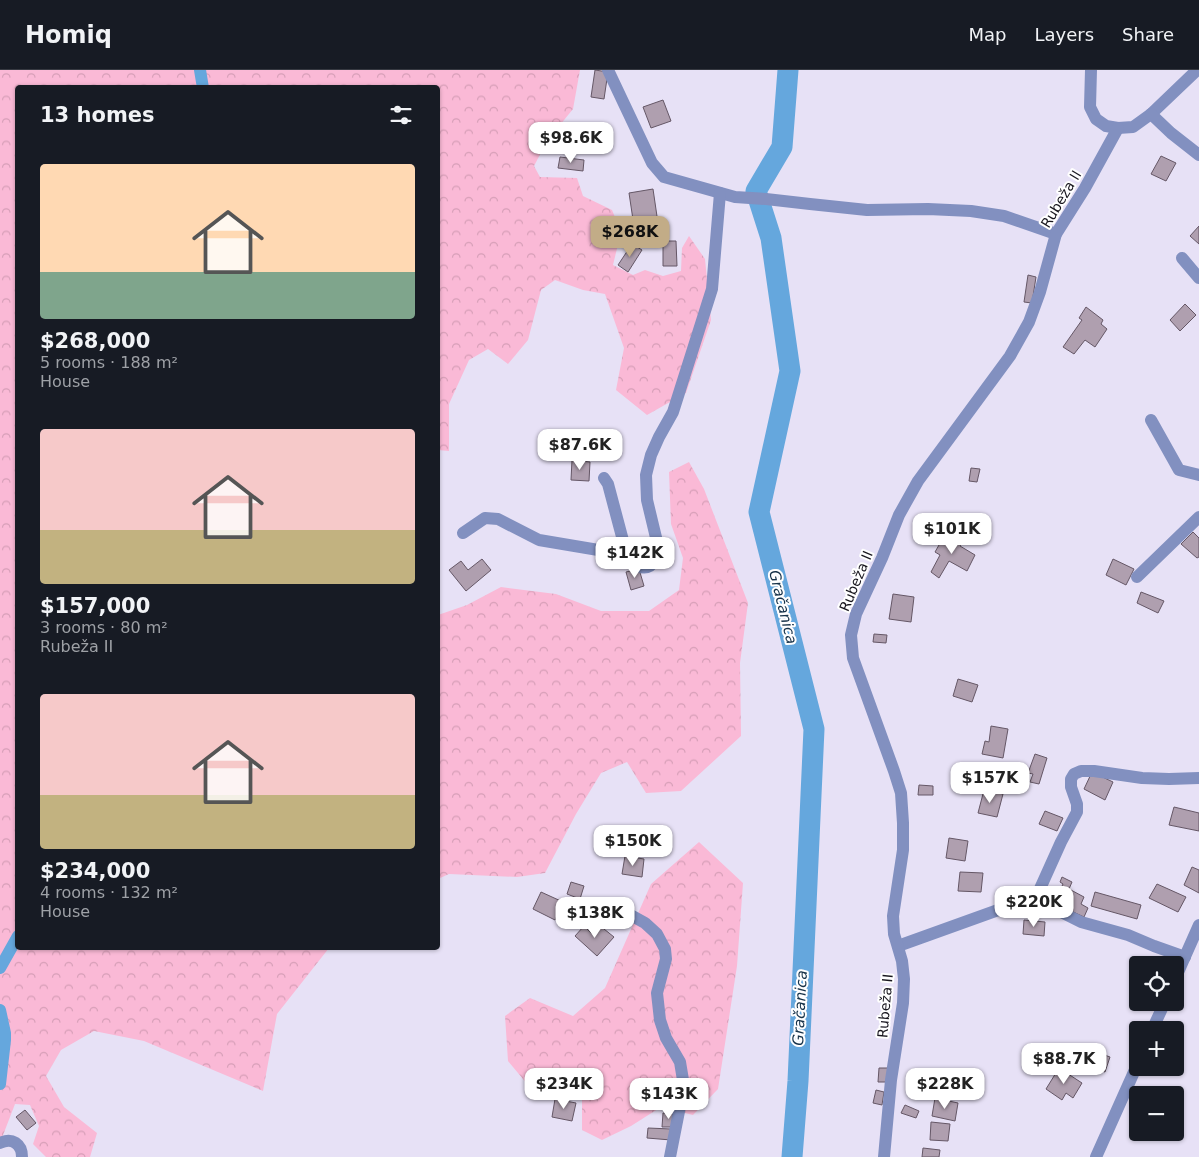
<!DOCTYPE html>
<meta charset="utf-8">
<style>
:root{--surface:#171b24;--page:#242831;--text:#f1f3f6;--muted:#9ea1a6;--line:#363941;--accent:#c2ac87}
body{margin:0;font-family:"DejaVu Sans",sans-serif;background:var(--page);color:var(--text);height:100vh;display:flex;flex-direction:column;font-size:19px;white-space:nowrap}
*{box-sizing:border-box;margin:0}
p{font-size:16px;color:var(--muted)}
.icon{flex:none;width:28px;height:28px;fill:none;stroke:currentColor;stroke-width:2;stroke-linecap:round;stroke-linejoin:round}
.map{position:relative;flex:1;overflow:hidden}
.side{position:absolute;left:15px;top:15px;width:425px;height:865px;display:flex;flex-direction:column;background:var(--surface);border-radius:5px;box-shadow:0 1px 4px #0004}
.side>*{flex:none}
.tools{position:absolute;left:1129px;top:886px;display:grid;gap:10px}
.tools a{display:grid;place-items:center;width:55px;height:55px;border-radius:5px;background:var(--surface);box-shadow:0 1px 4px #0004;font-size:25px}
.price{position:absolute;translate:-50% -42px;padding:0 11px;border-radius:10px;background:#fff;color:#222;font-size:16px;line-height:32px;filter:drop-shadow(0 1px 2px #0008)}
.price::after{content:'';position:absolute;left:50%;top:30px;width:15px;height:11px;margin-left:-8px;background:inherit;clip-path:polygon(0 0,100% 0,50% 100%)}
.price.selected{background:var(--accent);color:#111}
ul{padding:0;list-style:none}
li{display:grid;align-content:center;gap:10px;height:265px;padding:0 25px}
li span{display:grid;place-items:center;height:155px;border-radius:5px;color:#555}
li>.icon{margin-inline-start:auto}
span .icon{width:90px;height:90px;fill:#fffc;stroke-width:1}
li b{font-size:21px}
h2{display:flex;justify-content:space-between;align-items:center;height:60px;padding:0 25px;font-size:21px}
header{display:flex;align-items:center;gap:30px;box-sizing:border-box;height:70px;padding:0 25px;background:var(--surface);border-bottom:1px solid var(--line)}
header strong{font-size:24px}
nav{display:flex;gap:28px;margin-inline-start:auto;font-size:18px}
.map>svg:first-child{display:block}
.forest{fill:url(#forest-crowns)}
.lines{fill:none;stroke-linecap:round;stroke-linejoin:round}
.canal{stroke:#65a7dd;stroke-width:12}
.river{stroke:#65a7dd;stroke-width:21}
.building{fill:#af9faf;stroke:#655766}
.minor{stroke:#8290c0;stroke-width:12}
.labels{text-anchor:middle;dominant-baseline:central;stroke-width:4;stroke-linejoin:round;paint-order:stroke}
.street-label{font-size:14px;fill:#18161e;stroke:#fff}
.water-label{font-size:15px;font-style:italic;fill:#163249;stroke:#fff}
</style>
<header>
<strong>Homiq</strong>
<nav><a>Map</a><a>Layers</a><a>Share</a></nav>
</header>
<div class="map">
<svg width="1199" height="1087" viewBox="0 0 1199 1087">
<defs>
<pattern id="forest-crowns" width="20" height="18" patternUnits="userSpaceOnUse" patternTransform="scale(1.25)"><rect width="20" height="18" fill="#fab9d6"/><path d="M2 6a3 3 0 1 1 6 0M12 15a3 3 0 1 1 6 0" fill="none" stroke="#d69eb7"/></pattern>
</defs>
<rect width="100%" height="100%" fill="#e7e1f6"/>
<g class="forest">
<polygon points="0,0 580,0 573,39 547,71 534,96 540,107 577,108 583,126 612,140 621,162 613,195 633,205 645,200 663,206 681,201 682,178 689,166 705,189 711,250 686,323 647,345 616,320 624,278 605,224 583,220 555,210 541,220 528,270 508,294 488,279 469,290 449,334 449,381 438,380 438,18 18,18 18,878 329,878 277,944 263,1021 144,971 94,961 61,980 46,1006 64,1037 97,1063 90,1087 46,1087 33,1074 39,1056 30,1035 15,1034 0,1073"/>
<polygon points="689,392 704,419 748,533 740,593 741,666 681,721 646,723 627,692 601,703 576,744 545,803 517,807 449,804 438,809 438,545 467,535 501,517 556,524 601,541 649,541 679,520 683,488 671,454 669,402"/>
<polygon points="699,772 743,813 737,896 718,1019 693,1045 661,1037 631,1056 602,1070 582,1060 582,1029 558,1017 533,1021 508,991 505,946 530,928 573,946 605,918 651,814"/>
</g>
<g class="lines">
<g class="canal">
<polyline points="200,0 203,18"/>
<polyline points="0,898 18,866"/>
<polyline points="0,940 5,963 5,970 0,1014"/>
</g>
<polyline class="river" points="788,0 782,77 756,121 771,168 790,301 759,442 814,659 798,1011 792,1087"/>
</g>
<g class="building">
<polygon points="595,0 608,2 604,29 591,27"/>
<polygon points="663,30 671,51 651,58 643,37"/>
<polygon points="1161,86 1176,93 1166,111 1151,104"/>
<polygon points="560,87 584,90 583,101 558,98"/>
<polygon points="653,119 659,160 635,163 629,123"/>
<polygon points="1199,156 1199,174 1190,166"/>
<polygon points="663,171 676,171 677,196 663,196"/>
<polygon points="632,174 642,180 628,202 618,195"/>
<polygon points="1028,205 1036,207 1032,233 1024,232"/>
<polygon points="1185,234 1196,245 1180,261 1170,250"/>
<polygon points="1086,237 1103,250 1101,254 1107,259 1095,277 1085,270 1074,284 1063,277 1082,250 1079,248"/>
<polygon points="572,390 590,392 589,411 571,410"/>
<polygon points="971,398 980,399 977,412 969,411"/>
<polygon points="958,446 975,454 968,470 951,461"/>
<polygon points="947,461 963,471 960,476 975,485 967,501 949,491 939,508 931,502 940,485 935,482"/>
<polygon points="1193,462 1199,468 1199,487 1197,488 1181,474"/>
<polygon points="482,489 491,500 466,521 449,500 461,491 468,500"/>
<polygon points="1113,489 1134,499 1126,515 1106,505"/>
<polygon points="639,499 644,516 631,520 626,502"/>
<polygon points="1141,522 1164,531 1158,543 1137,533"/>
<polygon points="893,524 914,527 911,552 889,549"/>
<polygon points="874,564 887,565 886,573 873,572"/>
<polygon points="958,609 978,615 972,632 953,626"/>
<polygon points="991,656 1008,659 1003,688 982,684 985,671 989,672"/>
<polygon points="1035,684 1047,688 1039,714 1030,712 1033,704 1028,703"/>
<polygon points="1092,702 1113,712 1105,730 1084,719"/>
<polygon points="919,715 933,716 933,725 918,725"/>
<polygon points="984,720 1003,724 997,747 978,743"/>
<polygon points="1174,737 1199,743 1199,761 1169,755"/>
<polygon points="1045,741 1063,748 1057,761 1039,754"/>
<polygon points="949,768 968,771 965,791 946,788"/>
<polygon points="625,786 644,789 642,807 622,804"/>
<polygon points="1192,797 1199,800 1199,823 1184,815"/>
<polygon points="960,802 983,803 981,822 958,821"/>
<polygon points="1062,807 1072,812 1069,819 1084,827 1081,834 1088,838 1084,847 1054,833 1063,814 1060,812"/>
<polygon points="571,812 584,816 580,829 567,824"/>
<polygon points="1157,814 1186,827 1178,842 1149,828"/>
<polygon points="541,822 563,832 555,850 533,839"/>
<polygon points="1095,822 1141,835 1137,849 1091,836"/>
<polygon points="1024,850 1045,852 1044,866 1023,864"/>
<polygon points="599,855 614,867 597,886 575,866 584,856 592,864"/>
<polygon points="1091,980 1110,987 1105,1002 1086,996"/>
<polygon points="879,998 889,998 888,1012 878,1012"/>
<polygon points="1059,998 1082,1013 1073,1028 1066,1023 1062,1030 1046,1019"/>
<polygon points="876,1020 884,1022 882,1035 873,1033"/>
<polygon points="935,1028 958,1033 955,1051 932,1046"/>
<polygon points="555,1029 576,1033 572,1051 552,1047"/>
<polygon points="905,1035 919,1041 916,1048 901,1043"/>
<polygon points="25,1040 36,1053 27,1060 16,1047"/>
<polygon points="663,1043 677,1045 676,1057 662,1057"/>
<polygon points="931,1052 950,1054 948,1071 930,1070"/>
<polygon points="648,1058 671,1059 671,1070 647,1068"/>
<polygon points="923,1078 940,1080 939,1087 922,1087"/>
</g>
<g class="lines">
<g class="minor">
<polyline points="608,0 652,93 664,107 735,127 766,129 810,134 867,140 928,139 971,141 1004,146 1056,164"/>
<polyline points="1091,0 1090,37 1096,49 1106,56 1118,58 1133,57 1151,44 1197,0"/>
<polyline points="1151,44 1171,63 1199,85"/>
<polyline points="1182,188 1199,208"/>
<polyline points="1151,350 1174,391 1179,400 1199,405"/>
<path d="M 604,408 L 608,414 L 625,478 C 627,483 629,489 633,492 C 646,504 657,494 659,480 L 647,430 L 646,405 L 651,385 L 659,367 L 673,342 L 712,219 L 720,123"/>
<polyline points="463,463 485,448 498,449 539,470 628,485"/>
<polyline points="1137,507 1199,447"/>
<polyline points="1034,832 1061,772 1077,742 1077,734 1071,717 1071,709 1074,704 1081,701 1094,701 1142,708 1169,709 1199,708"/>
<polyline points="592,836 616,837 645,853 657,864 665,879 666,889 657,923 660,950 666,968 680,992 684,1016 670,1087"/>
<polyline points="898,876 1012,835 1034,832 1047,835 1081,852 1128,865 1154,876 1185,887"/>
<polyline points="1175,909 1199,855"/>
<polyline points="1152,960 1165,932"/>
<path d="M 0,1073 C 12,1067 22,1074 22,1087"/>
<polyline points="884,1087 891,1010 903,933 904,909 902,891 894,864 893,846 903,780 903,753 901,723 894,701 853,588 851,565 856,544 882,488 899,445 918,411 1010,286 1029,252 1040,222 1056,164 1085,118 1118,58"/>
<polyline points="1096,1087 1138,993"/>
</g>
</g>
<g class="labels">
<g class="street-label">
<text transform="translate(1061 129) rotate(-59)">Rubeža II</text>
<text transform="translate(856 511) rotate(-67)">Rubeža II</text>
<text transform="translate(885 936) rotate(-85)">Rubeža II</text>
</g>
<g class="water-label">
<text transform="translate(783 537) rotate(76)">Gračanica</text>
<text transform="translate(800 938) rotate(-87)">Gračanica</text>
</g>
</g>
</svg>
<div class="tools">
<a><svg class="icon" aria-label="locate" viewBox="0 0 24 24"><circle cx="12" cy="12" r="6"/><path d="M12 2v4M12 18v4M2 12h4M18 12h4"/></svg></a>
<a>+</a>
<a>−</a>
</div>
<b class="price" style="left:571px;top:94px">$98.6K</b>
<b class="price selected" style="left:630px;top:188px">$268K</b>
<b class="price" style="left:580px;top:401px">$87.6K</b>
<b class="price" style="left:952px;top:485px">$101K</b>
<b class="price" style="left:635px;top:509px">$142K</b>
<b class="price" style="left:990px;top:734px">$157K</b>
<b class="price" style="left:633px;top:797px">$150K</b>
<b class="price" style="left:1034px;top:858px">$220K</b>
<b class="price" style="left:595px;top:869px">$138K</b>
<b class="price" style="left:1064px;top:1015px">$88.7K</b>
<b class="price" style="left:564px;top:1040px">$234K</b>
<b class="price" style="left:945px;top:1040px">$228K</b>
<b class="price" style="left:669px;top:1050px">$143K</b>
<section class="side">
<h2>13 homes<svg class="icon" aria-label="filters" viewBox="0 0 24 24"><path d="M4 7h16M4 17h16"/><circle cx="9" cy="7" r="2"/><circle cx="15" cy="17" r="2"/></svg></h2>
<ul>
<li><span style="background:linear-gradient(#ffd9b3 70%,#7fa58c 0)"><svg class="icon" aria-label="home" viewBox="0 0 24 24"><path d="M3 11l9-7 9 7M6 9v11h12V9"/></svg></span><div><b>$268,000</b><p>5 rooms · 188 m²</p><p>House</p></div></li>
<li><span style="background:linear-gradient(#f6c9c9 65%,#c2b280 0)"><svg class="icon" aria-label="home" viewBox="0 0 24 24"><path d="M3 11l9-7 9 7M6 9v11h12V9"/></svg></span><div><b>$157,000</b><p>3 rooms · 80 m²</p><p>Rubeža II</p></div></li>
<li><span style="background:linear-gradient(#f6c9c9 65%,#c2b280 0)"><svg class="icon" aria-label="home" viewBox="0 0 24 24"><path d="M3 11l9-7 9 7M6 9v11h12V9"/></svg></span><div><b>$234,000</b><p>4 rooms · 132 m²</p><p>House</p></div></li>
</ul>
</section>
</div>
